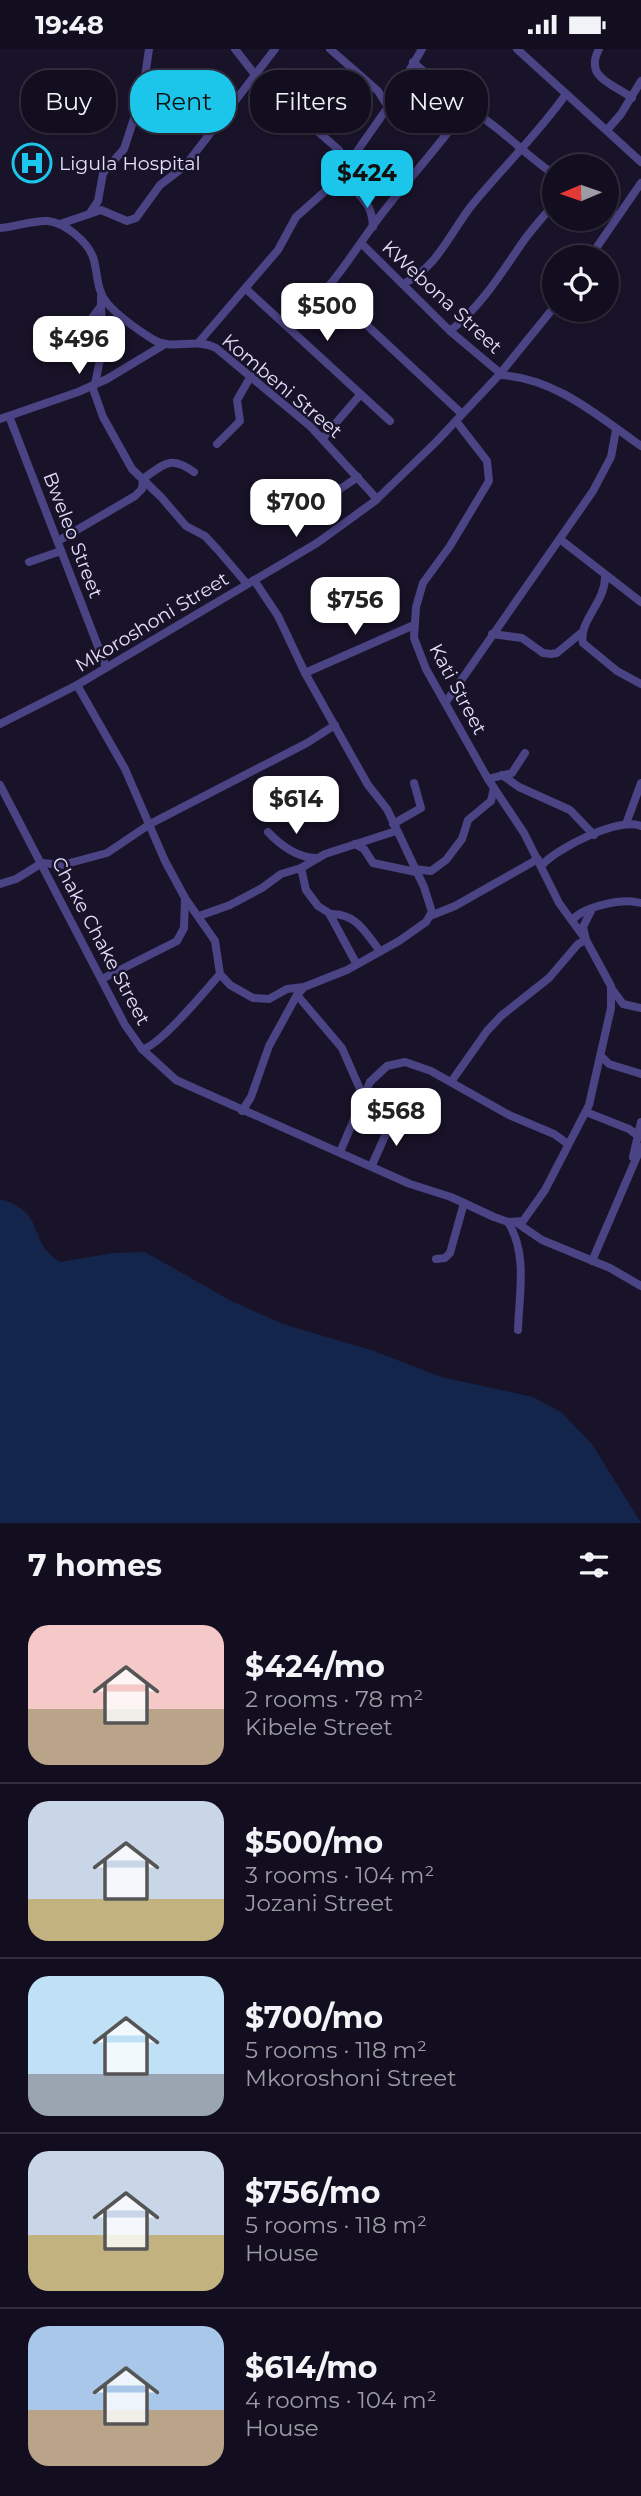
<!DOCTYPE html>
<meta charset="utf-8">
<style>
:root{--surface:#130e1f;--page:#1c1728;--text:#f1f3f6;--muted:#9d9ca4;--line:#322e3d;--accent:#1cc6eb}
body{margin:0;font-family:Montserrat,sans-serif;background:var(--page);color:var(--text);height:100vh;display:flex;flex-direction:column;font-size:26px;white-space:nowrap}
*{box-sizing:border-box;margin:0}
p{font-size:23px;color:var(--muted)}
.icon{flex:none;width:38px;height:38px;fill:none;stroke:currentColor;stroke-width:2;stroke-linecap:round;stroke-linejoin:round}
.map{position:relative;height:1474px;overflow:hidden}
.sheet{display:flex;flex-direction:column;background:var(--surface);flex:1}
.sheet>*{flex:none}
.hud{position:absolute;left:21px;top:21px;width:600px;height:63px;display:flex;gap:14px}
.needle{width:46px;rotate:268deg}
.fabs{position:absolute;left:542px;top:105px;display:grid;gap:14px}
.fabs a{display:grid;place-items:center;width:77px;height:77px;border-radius:50%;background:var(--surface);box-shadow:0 2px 5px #0004,0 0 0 2px var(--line);font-size:35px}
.price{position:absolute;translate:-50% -60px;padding:0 16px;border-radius:14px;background:#fff;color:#222;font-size:23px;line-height:46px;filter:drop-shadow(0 2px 4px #0008)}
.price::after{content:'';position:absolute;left:50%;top:42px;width:21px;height:16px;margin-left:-10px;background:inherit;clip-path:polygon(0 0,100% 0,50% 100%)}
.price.current{background:var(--accent);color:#111}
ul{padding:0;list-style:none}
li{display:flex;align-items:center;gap:21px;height:175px;padding:0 28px}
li+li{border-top:2px solid var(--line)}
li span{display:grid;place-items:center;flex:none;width:196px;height:140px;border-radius:21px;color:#555}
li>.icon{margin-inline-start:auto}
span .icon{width:84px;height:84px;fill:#fffc;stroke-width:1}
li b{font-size:30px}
h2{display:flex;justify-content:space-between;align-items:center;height:84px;padding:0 28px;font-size:30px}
.pill{padding:0 24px;border-radius:28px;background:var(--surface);box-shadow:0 2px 5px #0004,0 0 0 2px var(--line);font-size:24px;line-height:63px}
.pill.current{background:var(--accent);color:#111}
.status{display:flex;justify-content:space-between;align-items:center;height:49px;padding:0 35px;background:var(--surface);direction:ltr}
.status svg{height:19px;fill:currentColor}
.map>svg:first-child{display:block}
.water{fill:#14254c}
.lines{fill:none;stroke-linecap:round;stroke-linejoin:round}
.minor{stroke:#4a4384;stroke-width:8}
.labels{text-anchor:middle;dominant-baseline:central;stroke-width:5;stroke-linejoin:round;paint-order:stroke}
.poi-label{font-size:19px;fill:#e4defc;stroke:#191329;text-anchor:start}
.street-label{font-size:19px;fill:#e4defc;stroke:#191329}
</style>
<div class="status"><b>19:48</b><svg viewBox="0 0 49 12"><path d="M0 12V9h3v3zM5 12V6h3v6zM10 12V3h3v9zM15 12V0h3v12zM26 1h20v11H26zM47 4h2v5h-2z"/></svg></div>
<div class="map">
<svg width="641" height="1474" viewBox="0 0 641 1474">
<rect width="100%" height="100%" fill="#191329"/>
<path class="water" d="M 0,1150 C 48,1164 26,1192 60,1213 L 114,1204 L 145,1203 L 233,1253 L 283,1275 L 374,1302 L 441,1328 L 533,1348 L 561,1363 L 592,1395 L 641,1474 L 0,1474 Z"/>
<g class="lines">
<g class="minor">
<path d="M 235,0 L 260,32 L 339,101 C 346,111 344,117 348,128 C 356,151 372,148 373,178"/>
<polyline points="330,0 378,42 388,58"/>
<polyline points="517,0 641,113"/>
<path d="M 599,0 C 584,29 612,34 632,49"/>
<path d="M 413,13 C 438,36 464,54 490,74 C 513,91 531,110 555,126"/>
<polyline points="607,81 621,65 641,32"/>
<polyline points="607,160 617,167"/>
<polyline points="90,164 98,152 103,124 124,100 143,42 149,0"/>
<polyline points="60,175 101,161 127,172 136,169 160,136 185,117 275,0"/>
<path d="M 0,179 C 15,178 33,171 48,172 C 65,174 87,192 93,208 C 98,223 96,241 107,254 C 119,268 138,281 154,291 C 172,302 196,288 216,299 L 311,378 L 377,450"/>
<polyline points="362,195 450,282 500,324"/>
<polyline points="590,208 641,134"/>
<path d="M 403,235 C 437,219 450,184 472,156 C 503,118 538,85 566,45"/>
<polyline points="327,239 462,365"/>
<polyline points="246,240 390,372"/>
<path d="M 286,276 C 330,248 353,201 384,162 C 405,135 428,109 449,82 L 454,72 L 455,49"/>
<path d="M 450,282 C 480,258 499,228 520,197 C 530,182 543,168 555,154"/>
<polyline points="199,293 278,201 296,168 332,136 346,118 388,58 422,0"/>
<polyline points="58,303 79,286 101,257"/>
<path d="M 499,326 C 554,328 598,367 641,397"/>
<polyline points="95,335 102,301 101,248"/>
<polyline points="92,337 103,368 132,420 161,448 186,477 205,487 218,501 247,535"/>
<polyline points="9,367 106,618"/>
<polyline points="0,370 78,343 107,330 165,295"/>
<polyline points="323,389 360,346"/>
<polyline points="217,395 240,372 237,351 251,327"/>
<polyline points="324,434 340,440 358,428"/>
<polyline points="561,491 641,553"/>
<path d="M 58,492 L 135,447 L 142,440 L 143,430 C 164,415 170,406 194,423"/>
<polyline points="29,513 61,502"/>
<path d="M 605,527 C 606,553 578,572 583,594 L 617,622 L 641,635"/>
<polyline points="492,585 522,589 543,604 551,605 557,604 581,584"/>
<polyline points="305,624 414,576"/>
<polyline points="77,636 125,720 165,812 185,849 215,892 220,925 230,936 253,949 269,950 287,940 304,938"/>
<polyline points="446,653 593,442 611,408 616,381"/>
<polyline points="0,675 77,636 317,494 375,452 437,392 499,326 555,257"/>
<polyline points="502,726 519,738 570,761 594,786"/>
<polyline points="488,730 512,724 525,704"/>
<polyline points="0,736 125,976 142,1000 176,1031 410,1135 451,1148 494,1168 508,1173 523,1172 545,1141 589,1056 611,959 611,937 586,891 559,854 524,784 488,730 426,620 414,589 416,558 423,534 450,497 489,432 487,412 456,372"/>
<polyline points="393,775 421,759 414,734"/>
<polyline points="626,775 641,734"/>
<path d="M 268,783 C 280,796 299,810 318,809"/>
<polyline points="355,795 364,800 373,814 416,823"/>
<path d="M 541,817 C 557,799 618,768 641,777"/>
<polyline points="301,819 306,841 318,857 329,864 356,914"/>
<polyline points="414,820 431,822 446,811 462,790 468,771 491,752 494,739"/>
<polyline points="0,835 16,830 42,814 62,816 107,804 150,775 307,694 335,676"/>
<path d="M 330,865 C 356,864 365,883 380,902"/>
<polyline points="199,867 230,856 262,839 281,825 301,819 325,805 396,782"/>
<polyline points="430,867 455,857 538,810"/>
<path d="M 572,871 C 585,857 622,849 641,854"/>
<polyline points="102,930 177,892 184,879 185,849"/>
<polyline points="612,940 623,955 641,959"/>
<polyline points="297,946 342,999 363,1047"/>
<path d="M 142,1000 C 158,999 207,940 220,925"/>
<polyline points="601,1007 609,1015 641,1025"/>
<polyline points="451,1033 487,982 501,967 549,929 578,895 586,891 583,878 591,862"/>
<polyline points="242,1062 251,1048 269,997 297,946 304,938 347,921 399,892 426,873 432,863 424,838 387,760 368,736 305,624 278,567 254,531"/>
<polyline points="586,1063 629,1080 637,1086"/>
<polyline points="340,1103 370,1033 387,1017 405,1013 431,1022 509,1066 554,1085 568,1095"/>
<polyline points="633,1108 641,1073"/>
<polyline points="372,1116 393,1069"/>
<path d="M 508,1173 C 528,1205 519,1245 518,1281"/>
<polyline points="517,1174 542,1191 610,1219 641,1237"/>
<polyline points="436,1210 445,1209 450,1204 464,1154"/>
<polyline points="592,1212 641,1098"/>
</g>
</g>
<defs>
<symbol id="hospital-ring" viewBox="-11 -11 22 22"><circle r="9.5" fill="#191329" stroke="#1cc6eb" stroke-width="1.5"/><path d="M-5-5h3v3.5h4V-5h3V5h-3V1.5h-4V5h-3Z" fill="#1cc6eb"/></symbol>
</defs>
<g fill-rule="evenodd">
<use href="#hospital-ring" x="10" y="92" width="44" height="44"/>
</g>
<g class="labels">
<g class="poi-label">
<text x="59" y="114">Ligula Hospital</text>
</g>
<g class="street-label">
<text transform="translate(442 248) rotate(43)">KWebona Street</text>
<text transform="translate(282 337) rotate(40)">Kombeni Street</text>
<text transform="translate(73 486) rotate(69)">Bweleo Street</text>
<text transform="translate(152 573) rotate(-31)">Mkoroshoni Street</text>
<text transform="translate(458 640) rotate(62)">Kati Street</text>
<text transform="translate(101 892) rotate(62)">Chake Chake Street</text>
</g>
</g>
</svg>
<div class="fabs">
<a><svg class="needle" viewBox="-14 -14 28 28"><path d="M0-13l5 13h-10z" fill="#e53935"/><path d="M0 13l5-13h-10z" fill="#9d9ca4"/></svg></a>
<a><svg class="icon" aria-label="locate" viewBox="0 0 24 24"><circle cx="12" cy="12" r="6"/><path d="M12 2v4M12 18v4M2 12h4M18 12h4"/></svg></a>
</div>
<b class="price current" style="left:367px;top:161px">$424</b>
<b class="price" style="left:327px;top:294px">$500</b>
<b class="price" style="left:79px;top:327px">$496</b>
<b class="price" style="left:296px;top:490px">$700</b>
<b class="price" style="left:355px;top:588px">$756</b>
<b class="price" style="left:296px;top:787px">$614</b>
<b class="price" style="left:396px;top:1099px">$568</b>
<div class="hud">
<a class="pill">Buy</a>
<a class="pill current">Rent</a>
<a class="pill">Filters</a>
<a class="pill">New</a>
</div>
</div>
<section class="sheet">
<h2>7 homes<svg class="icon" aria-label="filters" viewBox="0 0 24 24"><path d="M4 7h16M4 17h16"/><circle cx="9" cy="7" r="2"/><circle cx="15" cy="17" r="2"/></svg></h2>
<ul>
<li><span style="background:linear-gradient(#f6c9c9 60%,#b9a48a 0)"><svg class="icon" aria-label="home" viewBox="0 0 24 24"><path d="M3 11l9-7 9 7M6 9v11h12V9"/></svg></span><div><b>$424/mo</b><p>2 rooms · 78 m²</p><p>Kibele Street</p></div></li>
<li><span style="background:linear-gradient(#c9d6e8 70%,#c2b280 0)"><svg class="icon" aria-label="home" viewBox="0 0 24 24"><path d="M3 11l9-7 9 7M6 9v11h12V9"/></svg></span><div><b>$500/mo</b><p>3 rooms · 104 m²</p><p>Jozani Street</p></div></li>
<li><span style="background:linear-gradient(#bfe0f5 70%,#9aa5b1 0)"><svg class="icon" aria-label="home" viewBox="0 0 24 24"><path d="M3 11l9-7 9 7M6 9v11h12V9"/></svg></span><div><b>$700/mo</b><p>5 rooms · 118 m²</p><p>Mkoroshoni Street</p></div></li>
<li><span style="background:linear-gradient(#c9d6e8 60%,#c2b280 0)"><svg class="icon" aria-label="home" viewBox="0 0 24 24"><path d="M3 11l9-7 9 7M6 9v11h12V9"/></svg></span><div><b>$756/mo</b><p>5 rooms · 118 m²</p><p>House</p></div></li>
<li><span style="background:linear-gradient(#a9c7e8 60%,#b9a48a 0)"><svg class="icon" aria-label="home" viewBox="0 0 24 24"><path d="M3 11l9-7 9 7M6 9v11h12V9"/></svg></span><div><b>$614/mo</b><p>4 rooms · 104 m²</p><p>House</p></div></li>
</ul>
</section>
